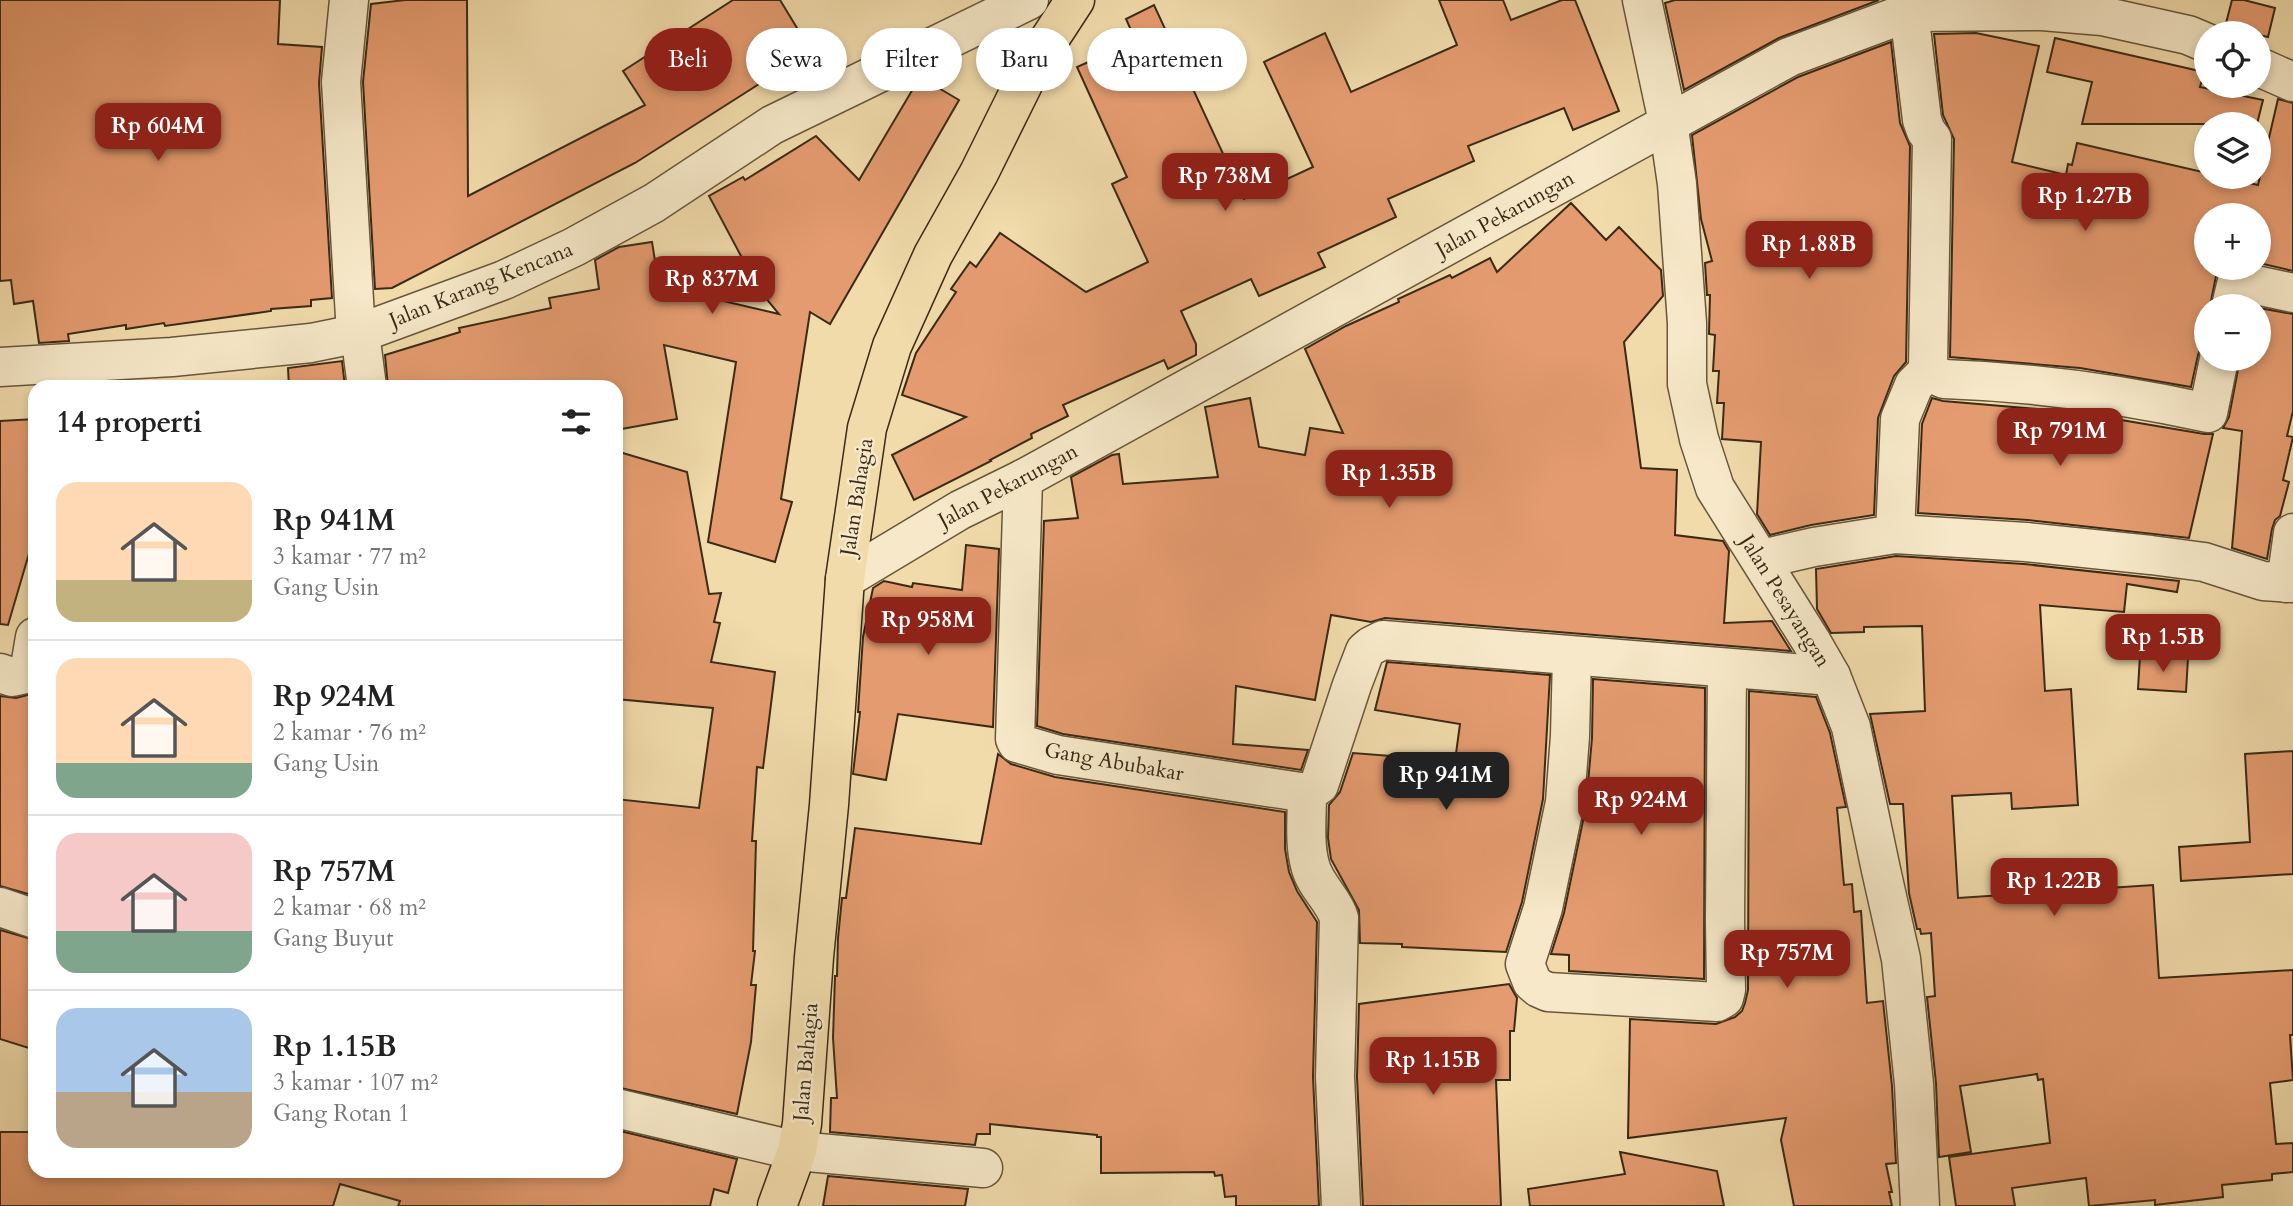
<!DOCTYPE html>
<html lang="id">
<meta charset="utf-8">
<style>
:root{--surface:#fff;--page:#f6f6f6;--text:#222;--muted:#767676;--line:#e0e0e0;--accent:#8f2418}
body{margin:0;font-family:Cardo,serif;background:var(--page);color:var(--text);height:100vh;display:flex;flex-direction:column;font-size:26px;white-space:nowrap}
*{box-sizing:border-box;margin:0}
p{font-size:23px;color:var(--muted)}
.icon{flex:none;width:38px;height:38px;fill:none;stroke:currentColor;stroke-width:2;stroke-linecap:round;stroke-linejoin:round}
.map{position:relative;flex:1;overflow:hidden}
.side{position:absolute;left:28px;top:380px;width:595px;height:798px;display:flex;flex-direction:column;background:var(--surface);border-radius:21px;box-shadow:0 4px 10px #0003}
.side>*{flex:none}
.hud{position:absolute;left:644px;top:28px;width:665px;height:63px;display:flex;gap:14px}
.buttons{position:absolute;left:2194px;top:21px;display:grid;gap:14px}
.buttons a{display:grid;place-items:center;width:77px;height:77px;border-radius:50%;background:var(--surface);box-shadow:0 4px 10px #0003;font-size:35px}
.price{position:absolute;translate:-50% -60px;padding:0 16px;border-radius:14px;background:var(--accent);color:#fff;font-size:23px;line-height:46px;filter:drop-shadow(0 2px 4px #0008)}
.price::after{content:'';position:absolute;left:50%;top:42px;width:21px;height:16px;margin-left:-10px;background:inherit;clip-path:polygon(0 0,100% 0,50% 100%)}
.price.active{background:#222;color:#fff}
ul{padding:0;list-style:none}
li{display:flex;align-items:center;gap:21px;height:175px;padding:0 28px}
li+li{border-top:2px solid var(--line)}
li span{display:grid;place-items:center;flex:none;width:196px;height:140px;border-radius:21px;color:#555}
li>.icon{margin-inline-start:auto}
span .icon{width:84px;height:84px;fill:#fffc;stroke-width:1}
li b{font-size:30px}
h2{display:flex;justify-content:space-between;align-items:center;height:84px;padding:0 28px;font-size:30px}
.tag{padding:0 24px;border-radius:32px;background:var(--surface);box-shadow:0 4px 10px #0003;font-size:24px;line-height:63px}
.tag.active{background:var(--accent);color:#fff}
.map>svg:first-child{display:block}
.building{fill:#e49b6f;stroke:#3a2a16;stroke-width:2}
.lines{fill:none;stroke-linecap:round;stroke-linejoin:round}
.minor-casing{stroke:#68563b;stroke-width:41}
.major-casing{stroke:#3a2a16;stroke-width:41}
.minor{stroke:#f6e8c8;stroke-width:38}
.major{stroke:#f1dbab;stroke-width:38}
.labels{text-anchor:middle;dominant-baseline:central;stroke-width:5;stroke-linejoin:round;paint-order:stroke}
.street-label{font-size:21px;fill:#3a2a16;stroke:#f6e8c8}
</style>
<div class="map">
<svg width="2293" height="1206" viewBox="0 0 2293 1206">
<rect width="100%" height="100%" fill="#f1dbab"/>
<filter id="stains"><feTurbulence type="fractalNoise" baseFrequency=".00286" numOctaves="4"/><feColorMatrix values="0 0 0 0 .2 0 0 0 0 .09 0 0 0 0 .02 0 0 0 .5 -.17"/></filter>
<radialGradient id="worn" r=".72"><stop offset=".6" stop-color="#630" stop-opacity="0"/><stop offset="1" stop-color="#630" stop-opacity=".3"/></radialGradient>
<g class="building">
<polygon points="0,0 280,0 278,44 322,47 319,83 332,298 311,300 311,306 271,309 271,311 165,326 164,323 126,329 126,325 68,334 69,341 39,343 33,301 14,304 11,280 0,281"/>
<polygon points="405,0 467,0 468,196 645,105 623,71 733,0 780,0 811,51 635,163 392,288 375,289 363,82 371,4"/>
<polygon points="1439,0 1503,0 1511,20 1562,0 1575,0 1619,111 1573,130 1564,108 1468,146 1474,161 1388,199 1396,217 1318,253 1325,267 1259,296 1251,279 1181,311 1196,344 1196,355 1168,369 1164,360 1063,405 1068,416 1031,434 1032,438 990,460 991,461 914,500 892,455 966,417 902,395 916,353 956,292 951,289 970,262 976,267 1000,233 1086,292 1148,262 1112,184 1127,177 1077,67 1136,41 1126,19 1154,5 1244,199 1313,167 1264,62 1325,33 1351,92 1457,45"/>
<polygon points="1675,0 1879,0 1779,38 1684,90 1665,3"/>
<polygon points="2232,0 2244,0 2275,8 2268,37 2259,35 2259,33 2225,27"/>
<polygon points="1976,33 2039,46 2012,162 2066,175 2068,164 2072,165 2077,143 2207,173 2207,177 2222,177 2258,185 2278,99 2293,103 2293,271 2259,263 2259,215 2207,215 2207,268 2220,268 2216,276 2210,306 2207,306 2207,342 2202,345 2198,355 2191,387 2080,368 1950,357 1954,139 1943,115 1934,34"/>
<polygon points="2055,38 2204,72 2200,87 2263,100 2257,124 2082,124 2092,82 2047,72"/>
<polygon points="1891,42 1900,123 1910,146 1906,362 1894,376 1878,418 1874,515 1811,525 1770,535 1757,514 1761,442 1722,439 1724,403 1717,403 1719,371 1713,371 1715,335 1709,334 1710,295 1707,295 1705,263 1712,261 1701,219 1692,135 1798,77"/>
<polygon points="920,77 959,100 830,324 810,312 781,499 792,502 775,562 708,542 736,362 664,345 677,419 616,430 616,387 388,387 385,355 460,332 459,328 551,308 549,298 599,289 595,260 619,247 652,242 659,286 779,314 745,273 749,271 709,196 743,177 745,180 816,136 859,180"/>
<polygon points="1571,203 1606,240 1619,227 1661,270 1663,296 1624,342 1641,468 1677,470 1675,535 1723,541 1729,551 1724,623 1772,621 1791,651 1385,618 1371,622 1331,615 1315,700 1236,686 1233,744 1308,750 1301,770 1063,734 1037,726 1044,521 1078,518 1071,477 1112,455 1119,454 1123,484 1218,477 1205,407 1250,398 1259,447 1305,455 1310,428 1343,433 1305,349 1346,326 1399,302 1398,299 1450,275 1452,278 1490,258 1497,272"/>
<polygon points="2259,308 2293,314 2293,411 2287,436 2293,437 2283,480 2289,482 2280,516 2275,520 2272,529 2267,559 2232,548 2242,431 2223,428 2229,417 2240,359 2259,359"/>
<polygon points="342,361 345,387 289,387 288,368"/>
<polygon points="1932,398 1943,401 2074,412 2204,434 2213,434 2189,538 2028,520 1918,513 1922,424"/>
<polygon points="35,419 35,533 8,625 0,624 0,421"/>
<polygon points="616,451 687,472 709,594 721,593 714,622 720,623 711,662 775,672 763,768 757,767 752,841 756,841 753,951 755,951 751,985 756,985 751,1042 737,1114 616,1087 616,799 699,808 713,708 616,699"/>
<polygon points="966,545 999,549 993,727 898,714 886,780 853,774 860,712 858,712 863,637 873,588 884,581 912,587 913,583 962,590"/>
<polygon points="1896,556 2024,564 2179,581 2177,592 2127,584 2124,612 2040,605 2045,691 2071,689 2078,805 2012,809 2011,793 1952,796 1958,898 2153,885 2159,978 2293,970 2293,1035 2290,1035 2293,1080 2270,1083 2276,1144 2293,1143 2293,1172 2272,1174 2272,1180 2222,1185 2223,1197 2155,1205 2155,1200 2089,1206 2086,1178 2012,1188 2015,1206 1956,1206 1949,1157 2050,1143 2043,1079 2038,1080 2037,1074 1960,1086 1971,1152 1939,1157 1936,1083 1927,997 1935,996 1931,933 1921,934 1920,929 1917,929 1909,893 1903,804 1890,804 1870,714 1925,711 1922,626 1864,627 1864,632 1831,633 1817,609 1816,569"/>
<polygon points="2140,655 2188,658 2186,692 2138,689"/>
<polygon points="1387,662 1550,675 1543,799 1522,902 1506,952 1402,947 1402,944 1360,943 1359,910 1331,859 1328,838 1329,805 1340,792 1353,753 1455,761 1460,724 1375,710"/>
<polygon points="1593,679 1705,688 1704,979 1569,971 1569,955 1551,954 1564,913 1586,806 1592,738"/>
<polygon points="1749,691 1816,697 1830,733 1846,807 1837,808 1844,885 1852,884 1854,912 1861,911 1867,1003 1883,1001 1892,1086 1896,1163 1886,1164 1892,1192 1889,1192 1892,1206 1794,1206 1781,1140 1786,1118 1628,1138 1630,1019 1716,1024 1735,1017 1742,1011 1745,1003 1748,990"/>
<polygon points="35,693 35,896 0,886 0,696 16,698"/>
<polygon points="2293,751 2293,874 2181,881 2179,847 2250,842 2245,754"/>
<polygon points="998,754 1011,764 1055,777 1285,812 1285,849 1289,872 1297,891 1317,922 1313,1077 1319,1206 1236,1206 1236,1196 1225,1197 1222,1175 1215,1176 1214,1172 1101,1173 1101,1137 1097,1137 1097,1135 990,1124 990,1134 977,1134 975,1145 830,1132 831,1098 837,1098 833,1038 835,976 837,976 838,938 842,898 846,898 855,828 981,844"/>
<polygon points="0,930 35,940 35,1050 0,1039"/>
<polygon points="1509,984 1517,998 1514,1031 1510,1031 1510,1080 1496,1080 1501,1206 1363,1206 1357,1077 1359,1004"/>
<polygon points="616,1130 737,1159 728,1193 714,1189 710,1206 398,1206 400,1201 340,1184 333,1206 0,1206 0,1132 35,1132 35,1171 616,1171"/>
<polygon points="1620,1152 1717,1171 1724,1206 1530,1206 1528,1189 1625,1174"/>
<polygon points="828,1176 968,1189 965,1206 823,1206"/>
</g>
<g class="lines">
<defs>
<g id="minor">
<polyline points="349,0 341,82 356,334"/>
<polyline points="1642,0 1668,122 1677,184 1687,323 1687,384 1699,439 1715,488 1811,641 1831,676 1851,727 1881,870 1901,959 1914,1084 1920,1206"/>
<path d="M 1909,12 L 1922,120 L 1926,131 L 1932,139 L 1928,366 L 1933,374 L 1944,379 C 2033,382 2122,394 2208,413 L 2219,359"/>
<polyline points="2259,67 2293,82"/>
<polyline points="2231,306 2237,281 2293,293"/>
<polyline points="360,333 367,387"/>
<polyline points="0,367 172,357 311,343 360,333 504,280 574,247 654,203 772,125 1029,0"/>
<polyline points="1023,479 1015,739 1017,743 1058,755 1307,793"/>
<polyline points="1895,534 1900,419 1914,385 1929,370"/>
<polyline points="1762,559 1814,547 1895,534 2026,542 2151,555 2204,562 2263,581 2293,583"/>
<polyline points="845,579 960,510 1023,479 1789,57 1909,12 2042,11 2102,16 2188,35 2207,43"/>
<polyline points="2286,583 2293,533"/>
<polyline points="1572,656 1570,736 1565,802 1543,908 1525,964 1532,982 1539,988 1548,992 1717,1002 1724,998 1726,990 1725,920 1727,669"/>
<polyline points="0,673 12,677 26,674 30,667 35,637"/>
<polyline points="1307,793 1319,785 1352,685 1365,651 1371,646 1383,640 1831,676"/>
<path d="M 1307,793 C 1307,816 1304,843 1310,865 C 1315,886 1334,900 1339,918 L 1335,1077 L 1341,1206"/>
<polyline points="0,907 35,919"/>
<polyline points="616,1108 797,1151 983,1168"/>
</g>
<polyline id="major" points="777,1206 797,1151 802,1124 814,957 829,805 845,579 867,428 892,346 933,255 979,173 1032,66 1075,0"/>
</defs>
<use href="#minor" class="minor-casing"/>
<use href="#major" class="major-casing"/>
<use href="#minor" class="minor"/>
<use href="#major" class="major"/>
</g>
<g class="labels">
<g class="street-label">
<text transform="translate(1505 214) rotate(-29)">Jalan Pekarungan</text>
<text transform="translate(481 285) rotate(-22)">Jalan Karang Kencana</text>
<text transform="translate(1008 486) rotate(-28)">Jalan Pekarungan</text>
<text transform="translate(857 497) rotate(-81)">Jalan Bahagia</text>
<text transform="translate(1785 601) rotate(58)">Jalan Pesayangan</text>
<text transform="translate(1114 762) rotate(10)">Gang Abubakar</text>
<text transform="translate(806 1062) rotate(-85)">Jalan Bahagia</text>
</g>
</g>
<rect width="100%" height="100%" filter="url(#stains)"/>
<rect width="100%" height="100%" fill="url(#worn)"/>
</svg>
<div class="buttons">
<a><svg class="icon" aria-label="locate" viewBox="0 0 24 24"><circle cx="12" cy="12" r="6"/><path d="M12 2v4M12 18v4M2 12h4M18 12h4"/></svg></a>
<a><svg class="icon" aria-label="layers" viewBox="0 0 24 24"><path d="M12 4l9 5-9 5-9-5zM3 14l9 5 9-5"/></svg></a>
<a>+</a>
<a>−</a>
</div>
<b class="price" style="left:158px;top:163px">Rp 604M</b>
<b class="price" style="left:1225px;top:213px">Rp 738M</b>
<b class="price" style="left:2085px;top:233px">Rp 1.27B</b>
<b class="price" style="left:1809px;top:281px">Rp 1.88B</b>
<b class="price" style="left:712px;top:316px">Rp 837M</b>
<b class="price" style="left:2060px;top:468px">Rp 791M</b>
<b class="price" style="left:1389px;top:510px">Rp 1.35B</b>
<b class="price" style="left:928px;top:657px">Rp 958M</b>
<b class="price" style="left:2163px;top:674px">Rp 1.5B</b>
<b class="price active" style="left:1446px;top:812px">Rp 941M</b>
<b class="price" style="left:1641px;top:837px">Rp 924M</b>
<b class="price" style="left:2054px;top:918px">Rp 1.22B</b>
<b class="price" style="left:1787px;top:990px">Rp 757M</b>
<b class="price" style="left:1433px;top:1097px">Rp 1.15B</b>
<div class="hud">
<a class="tag active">Beli</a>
<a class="tag">Sewa</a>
<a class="tag">Filter</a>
<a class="tag">Baru</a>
<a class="tag">Apartemen</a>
</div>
<section class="side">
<h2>14 properti<svg class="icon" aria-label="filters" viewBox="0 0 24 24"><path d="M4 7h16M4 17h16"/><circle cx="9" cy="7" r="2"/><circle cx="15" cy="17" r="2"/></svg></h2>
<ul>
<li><span style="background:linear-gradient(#ffd9b3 70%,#c2b280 0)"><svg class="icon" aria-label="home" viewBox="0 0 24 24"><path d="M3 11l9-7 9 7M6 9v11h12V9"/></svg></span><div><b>Rp 941M</b><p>3 kamar · 77 m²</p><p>Gang Usin</p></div></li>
<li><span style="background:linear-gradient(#ffd9b3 75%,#7fa58c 0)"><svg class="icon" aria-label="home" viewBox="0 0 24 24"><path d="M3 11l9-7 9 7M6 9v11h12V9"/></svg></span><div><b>Rp 924M</b><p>2 kamar · 76 m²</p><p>Gang Usin</p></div></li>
<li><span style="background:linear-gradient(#f6c9c9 70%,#7fa58c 0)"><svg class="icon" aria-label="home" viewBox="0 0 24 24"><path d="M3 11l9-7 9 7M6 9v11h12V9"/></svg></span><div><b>Rp 757M</b><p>2 kamar · 68 m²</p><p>Gang Buyut</p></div></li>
<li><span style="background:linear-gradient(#a9c7e8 60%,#b9a48a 0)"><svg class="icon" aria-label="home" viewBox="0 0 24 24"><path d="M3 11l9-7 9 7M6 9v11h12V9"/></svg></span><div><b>Rp 1.15B</b><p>3 kamar · 107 m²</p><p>Gang Rotan 1</p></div></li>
</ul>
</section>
</div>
